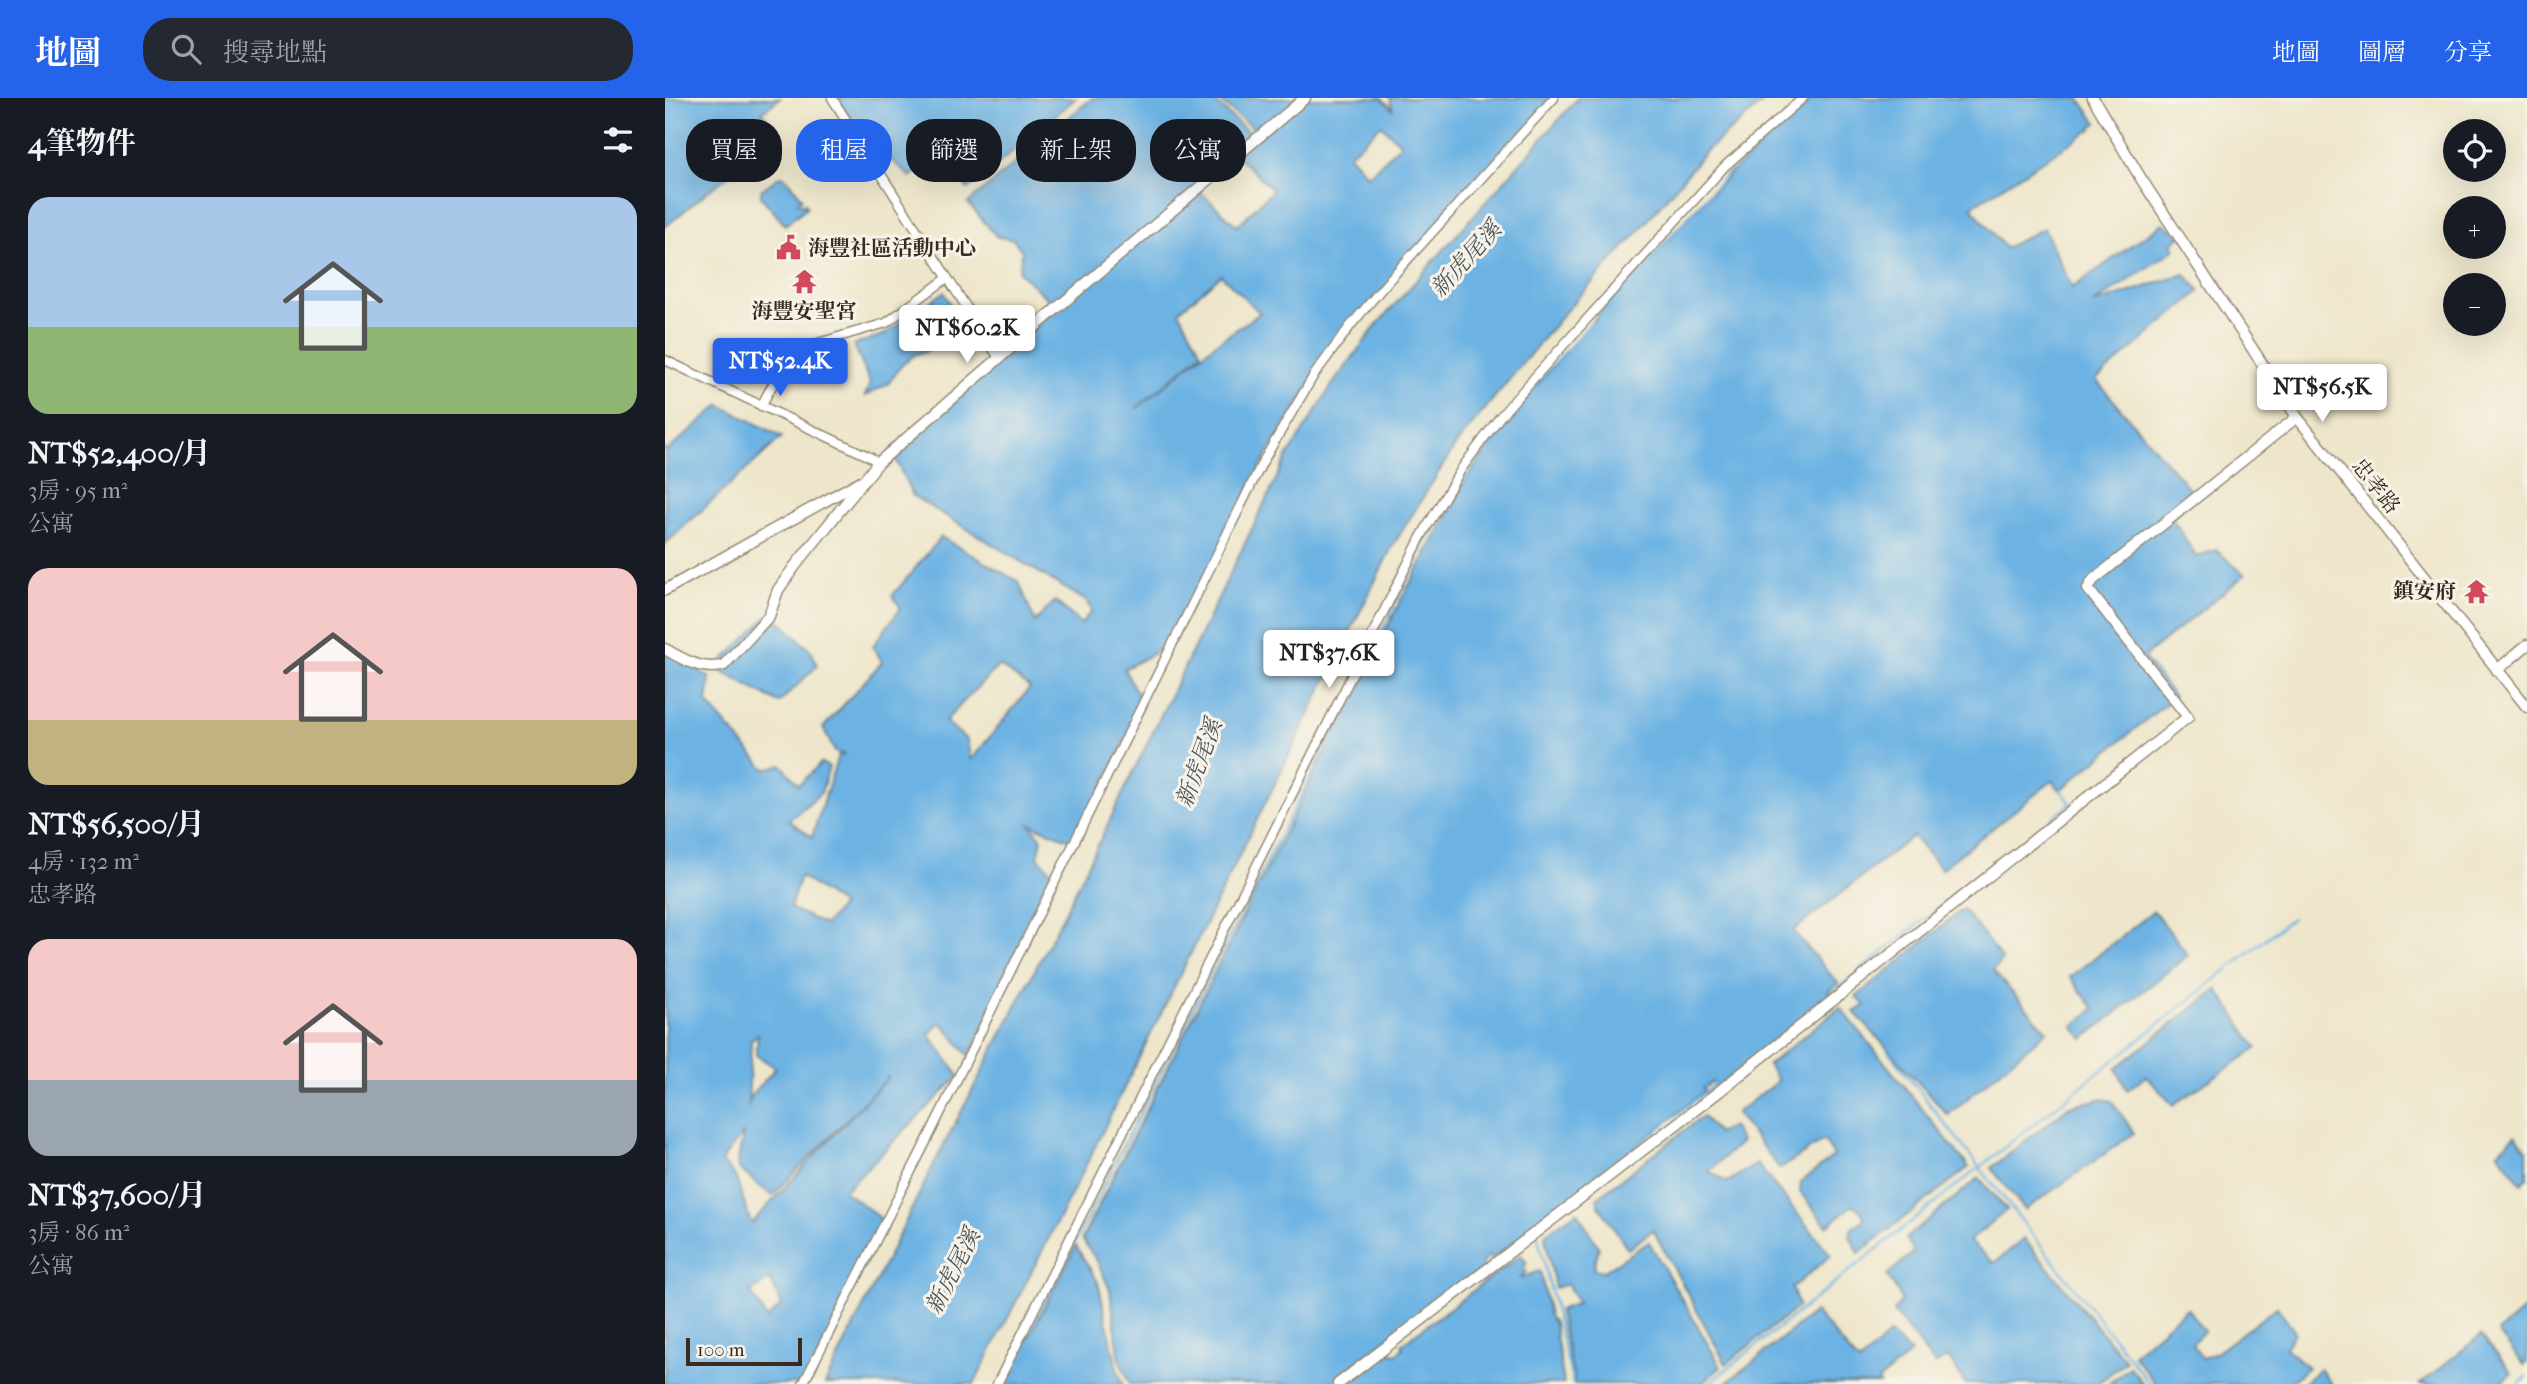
<!DOCTYPE html>
<html lang="zh-TW">
<meta charset="utf-8">
<style>
:root{--surface:#171b24;--page:#242831;--text:#f1f3f6;--muted:#9ea1a6;--accent:#2563eb}
body{margin:0;font-family:"IM FELL French Canon","Noto Serif TC",serif;background:var(--page);color:var(--text);height:100vh;display:flex;flex-direction:column;font-size:26px;white-space:nowrap}
*{box-sizing:border-box;margin:0}
p{font-size:23px;color:var(--muted)}
.icon{flex:none;width:38px;height:38px;fill:none;stroke:currentColor;stroke-width:2;stroke-linecap:round;stroke-linejoin:round}
.map{position:relative;flex:1;overflow:hidden}
.sheet{display:flex;flex-direction:column;background:var(--surface);width:665px}
.sheet>*{flex:none}
.hud{position:absolute;left:21px;top:21px;width:665px;height:63px;display:flex;gap:14px}
.fabs{position:absolute;left:1778px;top:21px;display:grid;gap:14px}
.fabs a{display:grid;place-items:center;width:63px;height:63px;border-radius:50%;background:var(--surface);box-shadow:0 7px 28px #0002;font-size:35px}
.scale{position:absolute;left:21px;bottom:18px;width:116px;box-sizing:border-box;padding-left:7px;border:4px solid #3b2a1e;border-top:0;font-size:19px;line-height:24px;white-space:nowrap;color:#3b2a1e;-webkit-text-stroke:5px #f7f3e8;paint-order:stroke}
.price{position:absolute;translate:-50% -60px;padding:0 16px;border-radius:7px;background:#fff;color:#222;font-size:23px;line-height:46px;filter:drop-shadow(0 2px 4px #0008)}
.price::after{content:'';position:absolute;left:50%;top:42px;width:21px;height:16px;margin-left:-10px;background:inherit;clip-path:polygon(0 0,100% 0,50% 100%)}
.price.active{background:var(--accent);color:#fff}
ul{padding:0;list-style:none}
li{display:grid;align-content:center;gap:14px;height:371px;padding:0 28px}
li span{display:grid;place-items:center;height:217px;border-radius:21px;color:#555}
li>.icon{margin-inline-start:auto}
span .icon{width:126px;height:126px;fill:#fffc;stroke-width:1}
li b{font-size:30px}
h2{display:flex;justify-content:space-between;align-items:center;height:84px;padding:0 28px;font-size:30px}
.pill{padding:0 24px;border-radius:28px;background:var(--surface);box-shadow:0 7px 28px #0002;font-size:24px;line-height:63px}
.pill.active{background:var(--accent);color:#fff}
header{display:flex;align-items:center;gap:42px;box-sizing:border-box;height:98px;padding:0 35px;background:var(--accent);color:#fff}
header strong{font-size:33px}
nav{display:flex;gap:38px;margin-inline-start:auto;font-size:24px}
.search{width:490px;height:63px;background:var(--page);display:flex;align-items:center;gap:18px;box-sizing:border-box;padding:0 24px;border-radius:28px;color:var(--muted);font-size:26px}
main{display:flex;flex:1;min-height:0}
.map>svg:first-child{display:block}
.water{fill:#6cb2e3;stroke:#546e80;stroke-width:2;fill-rule:evenodd}
.lines{fill:none;stroke-linecap:round;stroke-linejoin:round}
.stream{stroke:#6cb2e3;stroke-width:2.5}
.minor-casing{stroke:#948874;stroke-width:11}
.tertiary-casing{stroke:#948874;stroke-width:13}
.minor{stroke:#fff;stroke-width:8}
.tertiary{stroke:#fff;stroke-width:10}
.labels{text-anchor:middle;dominant-baseline:central;stroke-width:6;stroke-linejoin:round;paint-order:stroke}
.poi-label{font-size:21px;font-weight:bold;fill:#3b2a1e;stroke:#f7f3e8;text-anchor:start}
.street-label{font-size:21px;fill:#3b2a1e;stroke:#f7f3e8}
.water-label{font-size:23px;font-style:italic;fill:#4a5359;stroke:#f7f3e8}
</style>
<header>
<strong>地圖</strong>
<div class="search"><svg class="icon" aria-label="search" viewBox="0 0 24 24"><circle cx="10" cy="10" r="6"/><path d="M15 15l6 6"/></svg>搜尋地點</div>
<nav><a>地圖</a><a>圖層</a><a>分享</a></nav>
</header>
<main>
<section class="sheet">
<h2>4筆物件<svg class="icon" aria-label="filters" viewBox="0 0 24 24"><path d="M4 7h16M4 17h16"/><circle cx="9" cy="7" r="2"/><circle cx="15" cy="17" r="2"/></svg></h2>
<ul>
<li><span style="background:linear-gradient(#a9c7e8 60%,#8fb573 0)"><svg class="icon" aria-label="home" viewBox="0 0 24 24"><path d="M3 11l9-7 9 7M6 9v11h12V9"/></svg></span><div><b>NT$52,400/月</b><p>3房 · 95 m²</p><p>公寓</p></div></li>
<li><span style="background:linear-gradient(#f6c9c9 70%,#c2b280 0)"><svg class="icon" aria-label="home" viewBox="0 0 24 24"><path d="M3 11l9-7 9 7M6 9v11h12V9"/></svg></span><div><b>NT$56,500/月</b><p>4房 · 132 m²</p><p>忠孝路</p></div></li>
<li><span style="background:linear-gradient(#f6c9c9 65%,#9aa5b1 0)"><svg class="icon" aria-label="home" viewBox="0 0 24 24"><path d="M3 11l9-7 9 7M6 9v11h12V9"/></svg></span><div><b>NT$37,600/月</b><p>3房 · 86 m²</p><p>公寓</p></div></li>
</ul>
</section>
<div class="map">
<svg width="1862" height="1286" viewBox="0 0 1862 1286">
<rect width="100%" height="100%" fill="#f7f3e8"/>
<filter id="ink" filterUnits="userSpaceOnUse"><feTurbulence type="fractalNoise" baseFrequency=".0143" numOctaves="2"/><feDisplacementMap in="SourceGraphic" scale="14" xChannelSelector="R" yChannelSelector="G"/><feConvolveMatrix kernelMatrix="1 2 1 2 8 2 1 2 1" color-interpolation-filters="sRGB"/></filter>
<filter id="wash" filterUnits="userSpaceOnUse"><feTurbulence type="fractalNoise" baseFrequency=".00686" numOctaves="4" result="noise"/><feDisplacementMap in="SourceGraphic" scale="28" xChannelSelector="R" yChannelSelector="G"/><feGaussianBlur stdDeviation="1.57" result="paint"/><feColorMatrix in="noise" values="0 0 0 0 0 0 0 0 0 0 0 0 0 0 0 0 0 1.4 0 .05"/><feComposite in="paint" operator="in"/></filter>
<g filter="url(#wash)">
<rect width="100%" height="100%" fill="#eee6ca"/>
<g class="water">
<polygon points="0,0 115,0 97,14 118,38 43,93 0,129"/>
<polygon points="172,0 411,0 303,91 271,60 245,79 222,58 212,63"/>
<path d="M 427,0 L 545,0 L 591,41 L 596,37 L 551,0 L 717,0 L 728,12 L 725,0 L 889,0 L 763,140 L 657,266 L 600,361 L 508,545 L 459,571 L 478,606 L 410,744 L 365,726 L 377,741 L 373,759 L 392,779 L 304,958 L 276,924 L 264,936 L 294,978 L 179,1093 L 221,1124 L 140,1286 L 0,1286 L 0,550 L 45,580 L 42,605 L 100,671 L 117,667 L 134,687 L 156,665 L 164,669 L 156,695 L 124,722 L 147,739 L 173,658 L 180,657 L 170,654 L 158,630 L 217,564 L 208,548 L 236,510 L 227,498 L 276,439 L 354,484 L 370,524 L 390,503 L 416,526 L 427,513 L 421,503 L 248,398 L 226,352 L 392,210 L 354,174 L 357,153 L 348,141 L 332,139 L 303,105 ZM 716,27 L 736,46 L 703,78 L 684,57 ZM 572,58 L 608,92 L 572,128 L 532,91 ZM 556,177 L 595,215 L 550,246 L 471,311 L 537,255 L 514,213 ZM 334,567 L 365,590 L 306,662 L 302,642 L 280,623 ZM 135,778 L 177,807 L 160,827 L 125,810 ZM 93,936 L 91,957 L 111,970 L 86,997 L 83,1009 L 86,942 ZM 224,978 L 87,1125 L 86,1125 L 70,1078 L 56,1063 L 78,1035 L 72,1069 L 107,1098 ZM 105,1181 L 117,1207 L 102,1221 L 86,1194 Z"/>
<polygon points="913,0 1103,0 1040,54 973,134 900,214 792,345 727,449 415,1079 309,1286 160,1286 270,1064 399,816 622,359 667,287 711,228"/>
<polygon points="1149,0 1414,0 1432,25 1426,29 1427,31 1306,109 1340,150 1379,130 1407,190 1498,125 1516,138 1507,145 1510,151 1428,206 1520,176 1535,193 1431,282 1529,396 1507,420 1531,459 1551,452 1580,477 1479,559 1509,599 1395,692 1387,683 1276,771 1248,738 1128,833 1173,885 1163,893 1166,897 1052,989 1047,984 1038,991 1040,993 827,1162 825,1158 817,1164 819,1169 662,1286 465,1286 455,1263 445,1192 432,1163 417,1141 737,500 801,382 854,308 942,206 1066,75"/>
<polygon points="115,78 120,79 137,100 133,105 138,107 140,105 142,109 120,127 96,99 96,92"/>
<polygon points="279,194 294,221 260,254 251,256 237,267 223,286 200,298 205,285 189,247 220,236"/>
<polygon points="55,307 117,339 0,446 0,351 2,353"/>
<polygon points="106,515 147,554 152,568 114,605 50,570"/>
<polygon points="1298,811 1337,861 1328,873 1382,933 1283,1017 1189,914 1200,907 1191,899"/>
<polygon points="1489,813 1523,857 1418,941 1408,928 1429,911 1405,879"/>
<polygon points="1552,891 1592,950 1508,1007 1481,978 1462,992 1451,970"/>
<polygon points="1175,909 1304,1069 1194,1155 1185,1138 1187,1130 1197,1123 1199,1118 1192,1109 1186,1108 1162,1128 1135,1094 1136,1084 1169,1058 1159,1042 1115,1071 1071,1015 1113,983 1103,967"/>
<polygon points="1435,1001 1447,1003 1469,1035 1360,1112 1326,1070 1405,1008"/>
<polygon points="1038,1018 1053,1036 1067,1028 1076,1044 1044,1073 1062,1084 1092,1066 1166,1157 1127,1190 1134,1208 1061,1266 988,1132 963,1151 933,1106 932,1100"/>
<polygon points="1851,1037 1862,1053 1862,1080 1856,1086 1833,1054"/>
<polygon points="1314,1080 1342,1112 1304,1143 1329,1165 1359,1141 1461,1263 1432,1286 1301,1286 1283,1259 1270,1267 1229,1214 1237,1201 1222,1177 1249,1154 1241,1140"/>
<polygon points="912,1114 934,1150 928,1171 939,1173 984,1144 1056,1269 1036,1286 910,1286 894,1212 913,1205 902,1186 890,1190 880,1139 881,1135"/>
<polygon points="411,1148 433,1184 452,1271 458,1286 340,1286"/>
<polygon points="856,1157 862,1165 858,1169 861,1173 856,1180 874,1173 876,1176 884,1218 889,1225 899,1286 684,1286 725,1254 731,1256 738,1251 737,1246"/>
<polygon points="1612,1209 1630,1234 1620,1250 1643,1269 1624,1286 1491,1286 1468,1257 1522,1210 1539,1233 1527,1246 1537,1260 1549,1256"/>
<polygon points="1862,1209 1862,1264 1859,1267 1833,1234"/>
<polygon points="1150,1214 1194,1265 1224,1236 1246,1255 1213,1283 1215,1286 1060,1286"/>
<polygon points="1816,1237 1847,1275 1834,1286 1755,1286"/>
<polygon points="1465,1269 1478,1286 1443,1286"/>
<polygon points="1655,1271 1667,1286 1637,1286"/>
</g>
<g class="lines">
<g class="stream">
<polyline points="978,168 1072,65 1146,0"/>
<polyline points="1165,896 1406,705 1395,691"/>
<polyline points="1223,953 1485,1286"/>
<polyline points="893,1111 1052,985"/>
<polyline points="872,1135 908,1286"/>
<polyline points="338,1286 671,627 765,434 824,345 875,281 926,225"/>
<polyline points="665,1286 671,1281"/>
<polyline points="1043,1286 1627,820"/>
<polyline points="1854,1286 1862,1279"/>
</g>
</g>
</g>
<g filter="url(#ink)">
<g class="lines">
<defs>
<g id="minor">
<polyline points="167,0 334,260"/>
<polyline points="0,262 205,359 213,365"/>
<polyline points="96,308 121,262 136,250 221,225 281,181"/>
<polyline points="138,1286 265,1036 597,365 649,277 686,227 725,181 889,0"/>
<polyline points="332,1286 757,437 797,370 834,320 868,281 1060,68 1138,0"/>
</g>
<g id="tertiary">
<polyline points="1428,0 1475,79 1632,319 1862,609"/>
<polyline points="0,492 196,383"/>
<path d="M 0,551 C 17,561 39,574 59,567 L 104,518 L 113,492 L 130,468 L 213,365 L 385,216 L 640,0"/>
<polyline points="1832,572 1862,547"/>
<polyline points="673,1286 1052,995 1523,619 1423,491 1428,482 1632,319"/>
</g>
</defs>
<use href="#minor" class="minor-casing"/>
<use href="#tertiary" class="tertiary-casing"/>
<use href="#minor" class="minor"/>
<use href="#tertiary" class="tertiary"/>
</g>
</g>
<defs>
<symbol id="civic-bare" viewBox="-9 -9 18 18"><path d="M-.6-6.5H3V-4.5H.6V-3L4-1V1h2V6H-6V1h2V-1L-.6-3ZM-1.2 2.5V6h2.4V2.5Z" fill="#d1495b" stroke="#f7f3e8" stroke-width="2.5" paint-order="stroke"/></symbol>
<symbol id="temple-bare" viewBox="-9 -9 18 18"><path d="M0-6L5-2H3V0L6.5 2.5H4V6H1.5V3h-3V6H-4V2.5H-6.5L-3 0V-2H-5Z" fill="#d1495b" stroke="#f7f3e8" stroke-width="2.5" paint-order="stroke"/></symbol>
</defs>
<g fill-rule="evenodd">
<use href="#civic-bare" x="106" y="132" width="35" height="35"/>
<use href="#temple-bare" x="122" y="166" width="35" height="35"/>
<use href="#temple-bare" x="1794" y="476" width="35" height="35"/>
</g>
<g class="labels">
<g class="poi-label">
<text x="143" y="150">海豐社區活動中心</text>
<text x="139" y="213" text-anchor="middle">海豐安聖宮</text>
<text x="1791" y="493" text-anchor="end">鎮安府</text>
</g>
<g class="street-label">
<text transform="translate(1711 388) rotate(52)">忠孝路</text>
</g>
<g class="water-label">
<text transform="translate(801 161) rotate(-48)">新虎尾溪</text>
<text transform="translate(534 665) rotate(-70)">新虎尾溪</text>
<text transform="translate(288 1173) rotate(-63)">新虎尾溪</text>
</g>
</g>
</svg>
<div class="fabs">
<a><svg class="icon" aria-label="locate" viewBox="0 0 24 24"><circle cx="12" cy="12" r="6"/><path d="M12 2v4M12 18v4M2 12h4M18 12h4"/></svg></a>
<a>+</a>
<a>−</a>
</div>
<div class="scale">100 m</div>
<b class="price" style="left:302px;top:267px">NT$60.2K</b>
<b class="price active" style="left:115px;top:300px">NT$52.4K</b>
<b class="price" style="left:1657px;top:326px">NT$56.5K</b>
<b class="price" style="left:664px;top:592px">NT$37.6K</b>
<div class="hud">
<a class="pill">買屋</a>
<a class="pill active">租屋</a>
<a class="pill">篩選</a>
<a class="pill">新上架</a>
<a class="pill">公寓</a>
</div>
</div>
</main>
